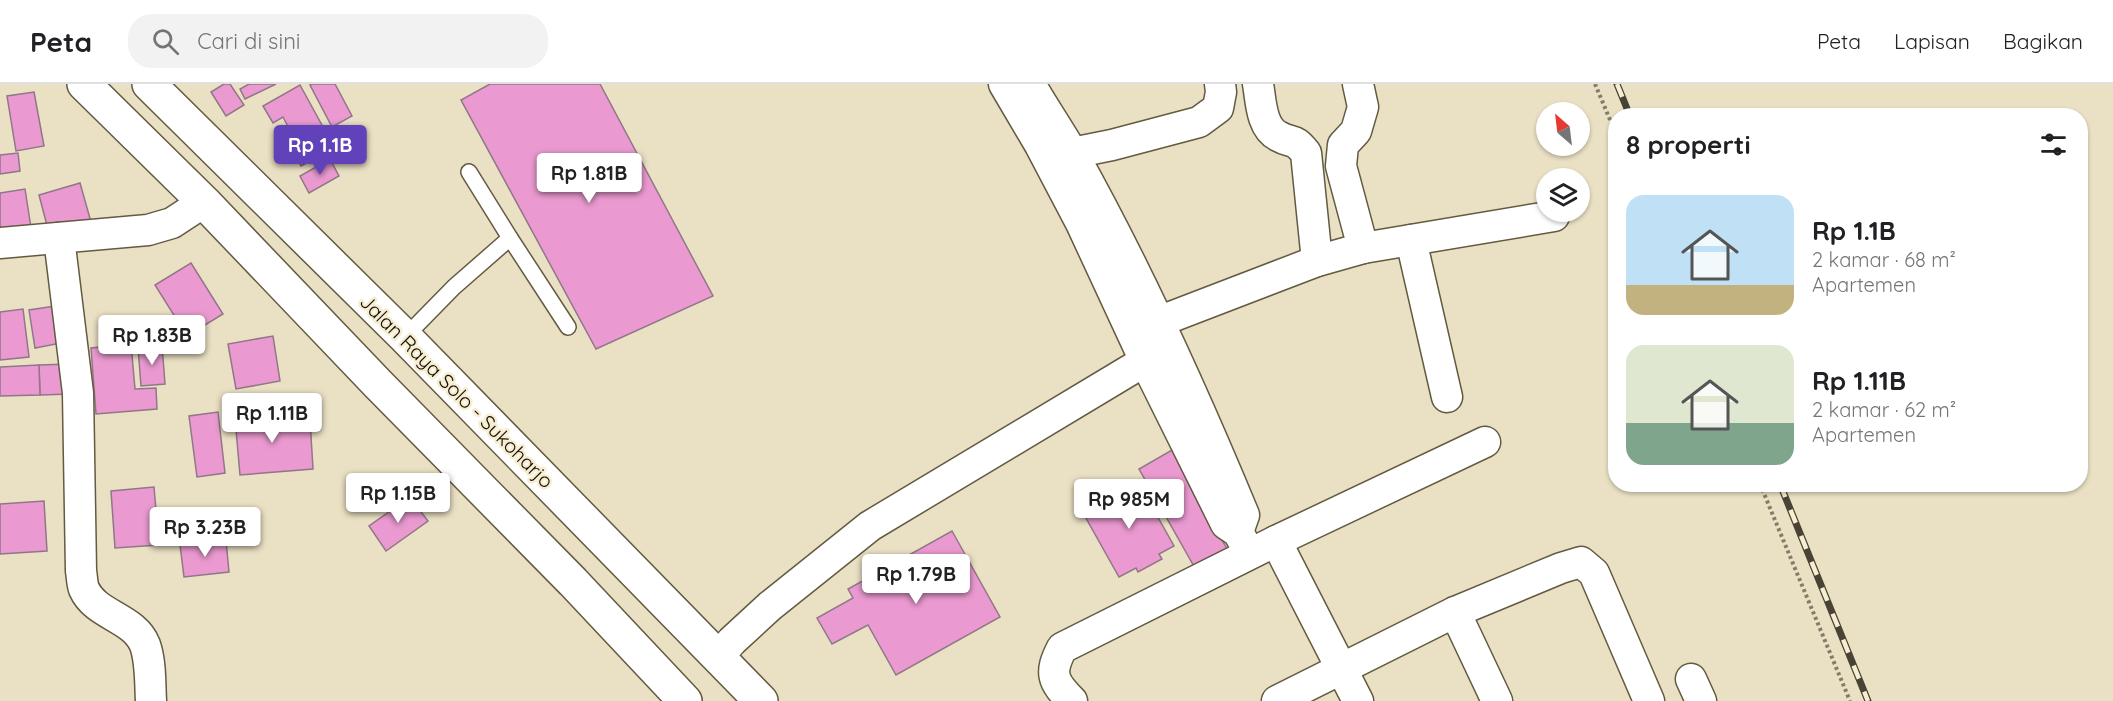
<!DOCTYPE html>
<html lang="id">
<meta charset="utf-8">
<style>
:root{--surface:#fff;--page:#f2f2f2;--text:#202124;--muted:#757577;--line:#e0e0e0;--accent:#6242bb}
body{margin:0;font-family:Quicksand,sans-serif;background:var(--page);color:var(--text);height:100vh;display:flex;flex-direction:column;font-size:22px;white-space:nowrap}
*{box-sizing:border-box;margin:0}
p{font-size:20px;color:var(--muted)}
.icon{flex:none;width:33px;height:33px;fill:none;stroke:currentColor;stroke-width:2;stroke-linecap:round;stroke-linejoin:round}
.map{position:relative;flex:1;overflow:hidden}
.details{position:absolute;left:1608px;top:24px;width:480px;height:384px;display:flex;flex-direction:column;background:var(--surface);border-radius:24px;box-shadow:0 2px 4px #0004}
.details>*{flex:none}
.needle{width:39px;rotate:332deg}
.fabs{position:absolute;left:1536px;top:18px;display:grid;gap:12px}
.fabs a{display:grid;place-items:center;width:54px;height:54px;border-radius:50%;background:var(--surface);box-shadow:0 2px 4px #0004;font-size:30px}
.price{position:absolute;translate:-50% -51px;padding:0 14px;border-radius:6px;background:#fff;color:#222;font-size:20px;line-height:39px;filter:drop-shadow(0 2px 3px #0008)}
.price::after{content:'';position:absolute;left:50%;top:36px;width:18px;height:14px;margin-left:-9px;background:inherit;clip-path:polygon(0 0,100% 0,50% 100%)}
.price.current{background:var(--accent);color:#fff}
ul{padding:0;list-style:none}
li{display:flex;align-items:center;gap:18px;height:150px;padding:0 18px}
li span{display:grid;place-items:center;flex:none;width:168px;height:120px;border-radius:18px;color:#555}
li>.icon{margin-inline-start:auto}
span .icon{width:72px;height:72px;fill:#fffc;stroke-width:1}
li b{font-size:26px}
h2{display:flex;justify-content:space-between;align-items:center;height:72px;padding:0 18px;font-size:26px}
header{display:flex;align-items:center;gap:36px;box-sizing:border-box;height:84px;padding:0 30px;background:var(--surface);border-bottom:2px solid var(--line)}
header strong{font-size:28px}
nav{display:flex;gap:33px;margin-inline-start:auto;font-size:21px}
.search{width:420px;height:54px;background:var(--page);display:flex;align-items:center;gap:15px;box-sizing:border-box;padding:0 21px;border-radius:24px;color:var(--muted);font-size:22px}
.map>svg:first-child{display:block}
.building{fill:#ea9ad0;stroke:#907787;stroke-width:1.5}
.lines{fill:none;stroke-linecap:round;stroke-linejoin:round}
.lane-casing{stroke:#625a41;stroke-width:18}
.street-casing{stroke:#625a41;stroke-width:33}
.primary-casing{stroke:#625a41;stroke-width:36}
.path{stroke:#837c69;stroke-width:4;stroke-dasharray:3 3;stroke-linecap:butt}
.lane{stroke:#fff;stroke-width:15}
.street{stroke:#fff;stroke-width:30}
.primary{stroke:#fff;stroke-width:33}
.rail-casing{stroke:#484335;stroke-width:7}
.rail{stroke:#f7edd1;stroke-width:4.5;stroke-dasharray:14;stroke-linecap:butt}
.labels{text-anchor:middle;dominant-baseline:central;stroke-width:5;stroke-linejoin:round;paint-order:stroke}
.street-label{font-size:20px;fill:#130f06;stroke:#f7edd1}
</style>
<header>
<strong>Peta</strong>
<div class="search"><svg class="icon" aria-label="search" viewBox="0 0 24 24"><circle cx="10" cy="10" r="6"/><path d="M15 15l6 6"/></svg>Cari di sini</div>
<nav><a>Peta</a><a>Lapisan</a><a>Bagikan</a></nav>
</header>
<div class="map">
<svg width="2113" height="617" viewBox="0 0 2113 617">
<rect width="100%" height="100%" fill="#eae0c4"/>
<g class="building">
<polygon points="224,0 230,0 244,21 226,32 211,8"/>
<polygon points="249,0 276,0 245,15 240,5"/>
<polygon points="312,0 335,0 352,32 332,43 310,1"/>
<polygon points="490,0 600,0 713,212 596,265 461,16"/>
<polygon points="300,1 323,43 296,58 283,33 273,39 263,22"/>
<polygon points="34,8 44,62 16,67 7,12"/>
<polygon points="329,49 337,63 301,82 294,69"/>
<polygon points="18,69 20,87 0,90 0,71"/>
<polygon points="330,75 339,92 309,109 300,92"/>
<polygon points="80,99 91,138 49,149 39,111"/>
<polygon points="25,105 32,150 2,154 0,141 0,109"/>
<polygon points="191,179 223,230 187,252 155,201"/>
<polygon points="55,222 61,259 35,264 29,226"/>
<polygon points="23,225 29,273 0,276 0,228"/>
<polygon points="273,252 280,297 236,305 228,260"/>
<polygon points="131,260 135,305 156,304 157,325 96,330 91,264"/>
<polygon points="162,261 165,300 141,302 138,263"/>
<polygon points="69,280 70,310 40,311 39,281"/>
<polygon points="39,281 40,311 0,312 0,283"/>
<polygon points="252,322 254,340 310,335 313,385 240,391 234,323"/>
<polygon points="218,328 225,389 197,393 189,332"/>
<polygon points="1172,366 1232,474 1200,493 1139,385"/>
<polygon points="1137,396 1174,462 1159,470 1162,475 1138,488 1136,484 1119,493 1082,427"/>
<polygon points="154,403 159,461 115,464 111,407"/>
<polygon points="410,413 428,437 386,467 369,442"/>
<polygon points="44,417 47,467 0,470 0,420"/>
<polygon points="952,447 1000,533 896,591 868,541 832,560 817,534 853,514 848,505"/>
<polygon points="226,456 229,488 184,493 180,461"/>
</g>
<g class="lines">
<defs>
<g id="lane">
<polyline points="510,154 568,243"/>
<polyline points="405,253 454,203 510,154 469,88"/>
</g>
<g id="street">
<polyline points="1004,0 1040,61 1081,139 1145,277 1226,440 1238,448 1243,457"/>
<path d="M 1030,0 C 1044,24 1059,46 1073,70 C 1138,186 1193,308 1244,431 L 1238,448"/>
<path d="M 1258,0 C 1261,17 1261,43 1278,52 C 1294,61 1292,52 1306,69 L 1317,177"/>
<polyline points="1072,69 1112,61 1199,38 1218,24 1221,8 1220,0"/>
<path d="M 59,154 L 78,309 L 81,487 C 82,492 82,500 84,505 C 96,532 134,533 145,561 C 151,578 150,600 151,617"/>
<polyline points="1411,156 1447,313"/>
<polyline points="0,159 148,146 172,139 204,118"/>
<polyline points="1363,164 1554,132"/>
<polyline points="1158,238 1317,177 1363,164 1341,82 1343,61 1356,47 1363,23 1358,0"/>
<polyline points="1276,457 1358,617"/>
<polyline points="1455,528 1497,617"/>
<polyline points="718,573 732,557 770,522 870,442 1145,277"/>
<polyline points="1691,595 1701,617"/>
<path d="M 1072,617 C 1052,597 1049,589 1062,564 L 1276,457 L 1485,358"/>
<polyline points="1277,617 1455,528 1561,484 1581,478 1594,489 1649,617"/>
</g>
<g id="primary">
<polyline points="84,0 204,118 378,300 573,498 685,617"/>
<polyline points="149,0 405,253 761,617"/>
</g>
</defs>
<use href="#lane" class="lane-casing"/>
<use href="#street" class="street-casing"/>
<use href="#primary" class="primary-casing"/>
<g class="path">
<polyline points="1595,0 1616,50"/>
<polyline points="1760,400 1850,617"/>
</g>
<use href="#lane" class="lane"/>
<use href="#street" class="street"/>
<use href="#primary" class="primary"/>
<defs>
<g id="rail">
<polyline points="1617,0 1630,32"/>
<polyline points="1780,400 1868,617"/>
</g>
</defs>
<use href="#rail" class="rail-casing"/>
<use href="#rail" class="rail"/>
</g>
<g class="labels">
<g class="street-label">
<text transform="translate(457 307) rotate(45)">Jalan Raya Solo - Sukoharjo</text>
</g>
</g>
</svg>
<div class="fabs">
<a><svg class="needle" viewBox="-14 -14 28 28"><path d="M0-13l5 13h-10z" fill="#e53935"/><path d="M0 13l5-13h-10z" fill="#757577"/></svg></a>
<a><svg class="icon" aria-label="layers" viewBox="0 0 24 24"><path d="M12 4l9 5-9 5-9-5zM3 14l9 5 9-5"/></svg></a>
</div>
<b class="price current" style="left:320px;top:92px">Rp 1.1B</b>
<b class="price" style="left:589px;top:120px">Rp 1.81B</b>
<b class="price" style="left:152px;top:282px">Rp 1.83B</b>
<b class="price" style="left:272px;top:360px">Rp 1.11B</b>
<b class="price" style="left:398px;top:440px">Rp 1.15B</b>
<b class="price" style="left:1129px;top:446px">Rp 985M</b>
<b class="price" style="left:205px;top:474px">Rp 3.23B</b>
<b class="price" style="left:916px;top:521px">Rp 1.79B</b>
<section class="details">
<h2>8 properti<svg class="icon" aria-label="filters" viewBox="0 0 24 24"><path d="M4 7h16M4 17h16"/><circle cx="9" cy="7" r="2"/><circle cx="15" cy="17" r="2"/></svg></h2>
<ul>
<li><span style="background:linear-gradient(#bfe0f5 75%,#c2b280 0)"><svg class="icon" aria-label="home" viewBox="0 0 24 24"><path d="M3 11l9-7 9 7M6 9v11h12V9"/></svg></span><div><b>Rp 1.1B</b><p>2 kamar · 68 m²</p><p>Apartemen</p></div></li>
<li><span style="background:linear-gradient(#dfe7d0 65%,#7fa58c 0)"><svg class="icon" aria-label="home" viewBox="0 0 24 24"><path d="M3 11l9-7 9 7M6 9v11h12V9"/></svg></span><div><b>Rp 1.11B</b><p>2 kamar · 62 m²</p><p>Apartemen</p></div></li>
</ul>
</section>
</div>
